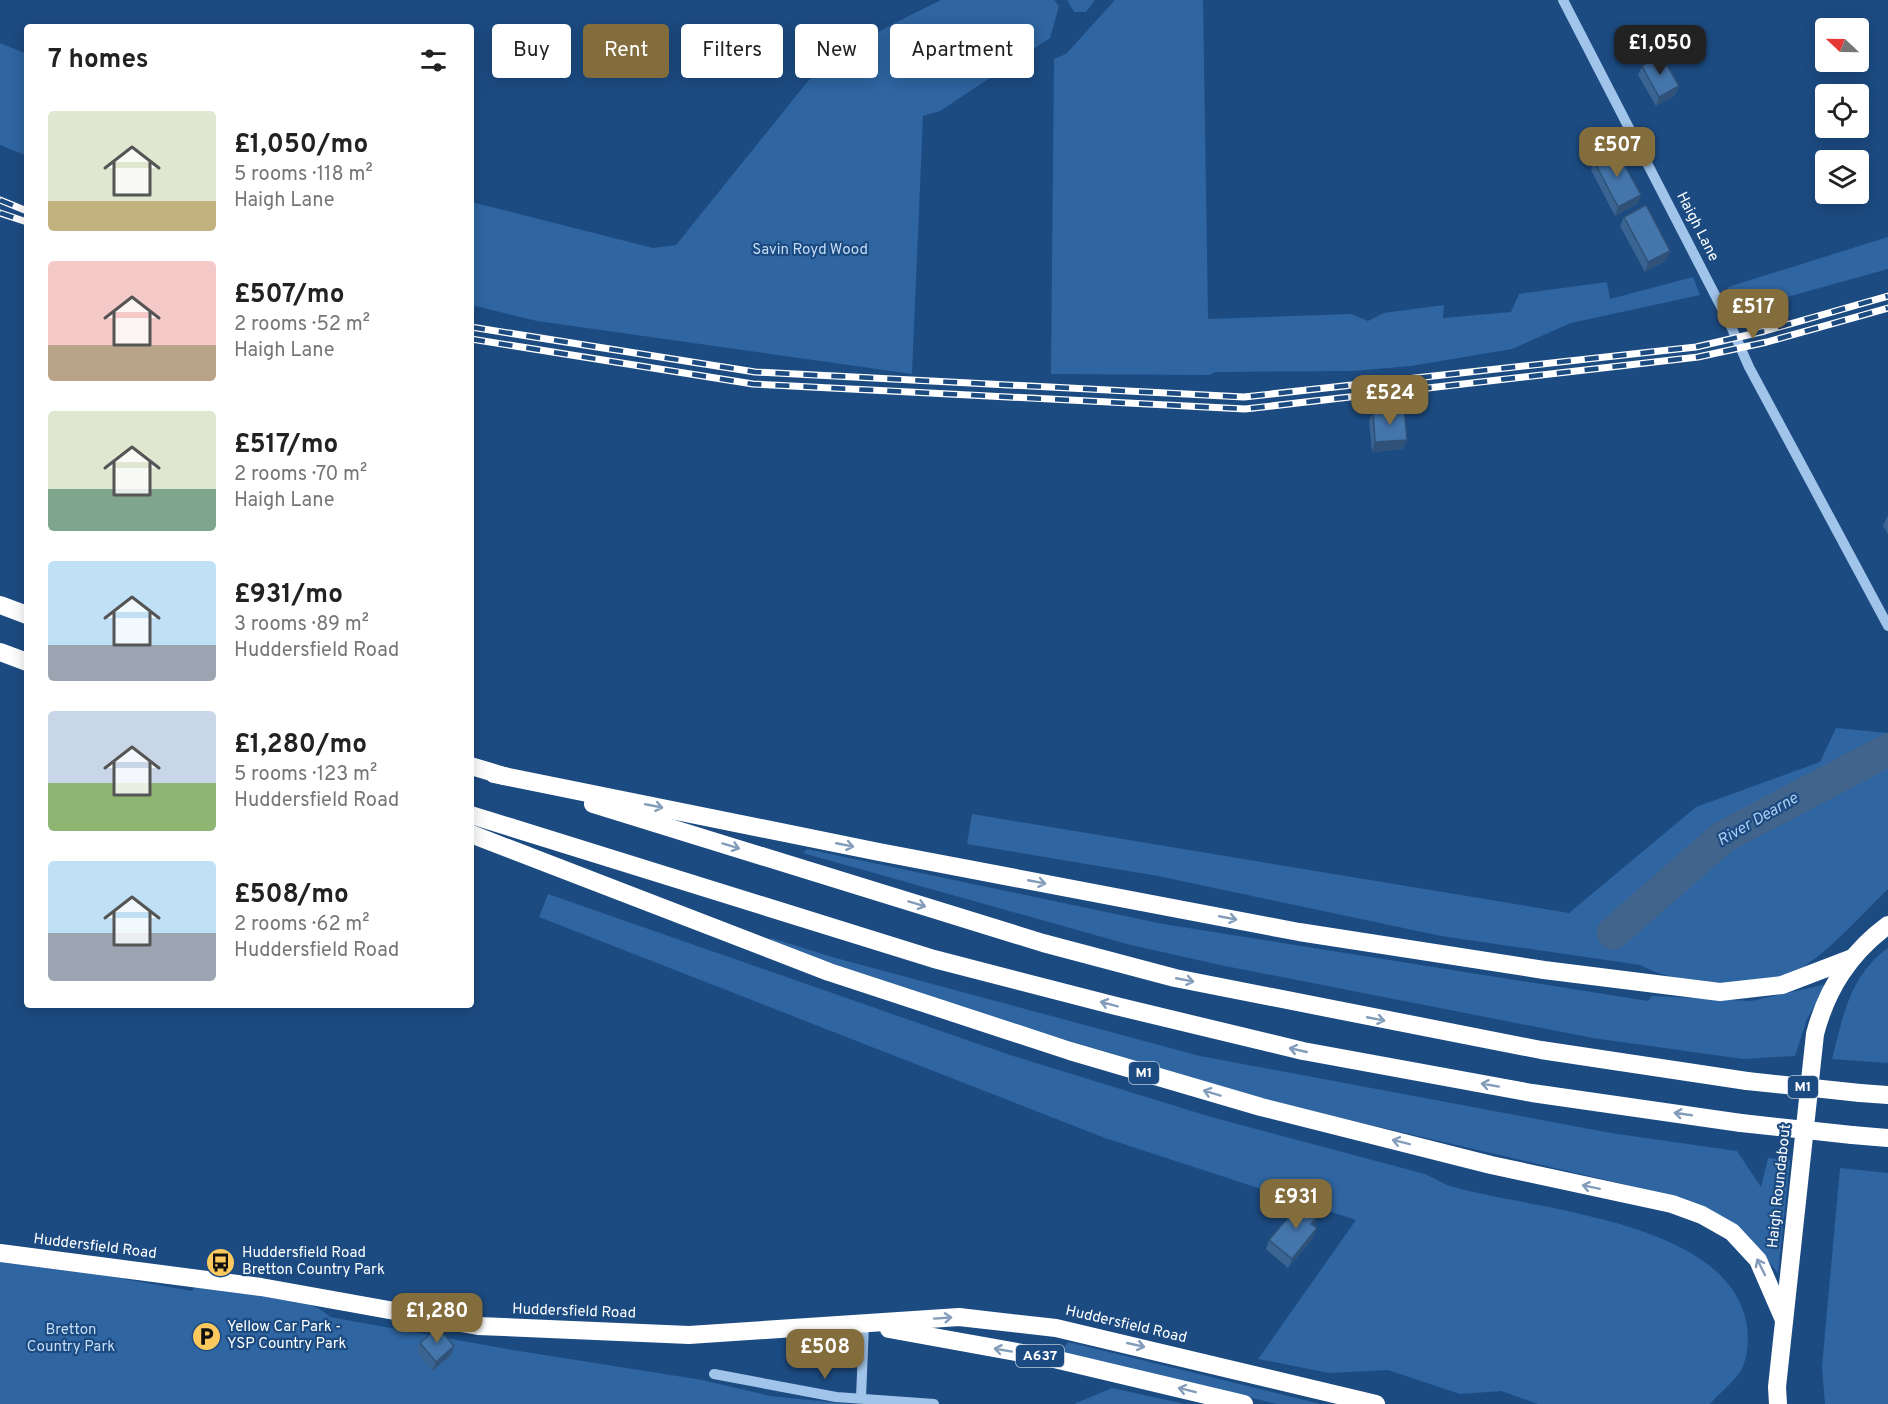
<!DOCTYPE html>
<meta charset="utf-8">
<style>
:root{--surface:#fff;--page:#f2f2f2;--text:#222;--muted:#767676;--accent:#846d3d}
body{margin:0;font-family:Overpass,sans-serif;background:var(--page);color:var(--text);height:100vh;display:flex;flex-direction:column;font-size:22px;white-space:nowrap}
*{box-sizing:border-box;margin:0}
p{font-size:20px;color:var(--muted)}
.icon{flex:none;width:33px;height:33px;fill:none;stroke:currentColor;stroke-width:2;stroke-linecap:round;stroke-linejoin:round}
.map{position:relative;flex:1;overflow:hidden}
.sheet{position:absolute;left:24px;top:24px;width:450px;height:984px;display:flex;flex-direction:column;background:var(--surface);border-radius:6px;box-shadow:0 3px 15px #0003}
.sheet>*{flex:none}
.hud{position:absolute;left:492px;top:24px;width:570px;height:54px;display:flex;gap:12px}
.needle{width:39px;rotate:292deg}
.controls{position:absolute;left:1815px;top:18px;display:grid;gap:12px}
.controls a{display:grid;place-items:center;width:54px;height:54px;border-radius:6px;background:var(--surface);box-shadow:0 3px 15px #0003;font-size:30px}
.price{position:absolute;translate:-50% -51px;padding:0 14px;border-radius:12px;background:var(--accent);color:#fff;font-size:20px;line-height:39px;filter:drop-shadow(0 2px 3px #0008)}
.price::after{content:'';position:absolute;left:50%;top:36px;width:18px;height:14px;margin-left:-9px;background:inherit;clip-path:polygon(0 0,100% 0,50% 100%)}
.price.active{background:#222;color:#fff}
ul{padding:0;list-style:none}
li{display:flex;align-items:center;gap:18px;height:150px;padding:0 24px}
li span{display:grid;place-items:center;flex:none;width:168px;height:120px;border-radius:6px;color:#555}
li>.icon{margin-inline-start:auto}
span .icon{width:72px;height:72px;fill:#fffc;stroke-width:1}
li b{font-size:26px}
h2{display:flex;justify-content:space-between;align-items:center;height:72px;padding:0 24px;font-size:26px}
.tag{padding:0 21px;border-radius:6px;background:var(--surface);box-shadow:0 3px 15px #0003;font-size:21px;line-height:54px}
.tag.active{background:var(--accent);color:#fff}
.map>svg:first-child{display:block}
.green{fill:#2f65a1}
.lines{fill:none;stroke-linecap:round;stroke-linejoin:round}
.river{stroke:#40648c;stroke-width:33}
.minor{stroke:#a1c4ea;stroke-width:10}
.highway{stroke:#fff;stroke-width:18}
.rail-casing{stroke:#fff;stroke-width:7}
.rail{stroke:#1c4b82;stroke-width:4.5;stroke-dasharray:14;stroke-linecap:butt}
.highway-bridge{stroke:#fff;stroke-width:18}
.wall{fill:#3a6593}
.shaded-wall{fill:#305278}
.building{fill:#4475ab;stroke:#305278;stroke-width:1.5}
.oneway{stroke:#829cba}
.labels{text-anchor:middle;dominant-baseline:central;stroke-width:4.5;stroke-linejoin:round;paint-order:stroke}
.shield{fill:#1c4b82;stroke:#bbc9da;stroke-width:1.5}
.shield-label{font-size:14px;font-weight:bold;fill:#fff}
.street-label{font-size:15px;fill:#fff;stroke:#1c4b82}
.park-label{font-size:15px;fill:#c5ddf7;stroke:#1c4b82}
.poi-label{font-size:15px;fill:#fff;stroke:#1c4b82;text-anchor:start}
.water-label{font-size:16px;font-style:italic;fill:#accef2;stroke:#1c4b82}
</style>
<div class="map">
<svg width="1888" height="1404" viewBox="0 0 1888 1404">
<rect width="100%" height="100%" fill="#1c4b82"/>
<g class="green">
<path d="M 941,0 L 1054,0 L 1059,6 L 1050,38 L 940,111 L 923,116 L 912,374 L 537,321 L 471,305 L 471,202 L 653,248 L 676,245 L 808,81 C 847,45 893,24 941,0 Z"/>
<polygon points="1067,0 1095,0 1086,12 1074,12"/>
<polygon points="1115,0 1203,0 1208,319 1351,314 1368,321 1384,313 1444,305 1443,318 1511,312 1519,294 1607,282 1610,299 1693,277 1700,295 1571,323 1512,349 1411,366 1352,371 1215,372 1210,375 1051,374 1054,59 1066,54"/>
<polygon points="0,43 27,54 27,156 0,145"/>
<polygon points="1888,237 1888,269 1736,311 1728,287"/>
<path d="M 1836,728 L 1888,733 L 1888,889 C 1858,918 1829,953 1792,974 C 1785,978 1773,978 1765,979 C 1724,985 1678,985 1640,965 L 1441,936 L 1158,876 L 967,844 L 972,814 L 1569,913 L 1696,807 L 1820,762 Z"/>
<polygon points="807,849 1163,924 1648,1001 1652,996 1751,1001 1827,984 1807,1019 1795,1056 1743,1059 1593,1038 1220,965 1127,944 803,853"/>
<path d="M 548,894 L 1010,1055 L 1211,1117 L 1425,1174 C 1435,1178 1444,1185 1454,1187 C 1535,1210 1720,1220 1745,1317 C 1749,1331 1749,1352 1743,1366 C 1738,1379 1719,1393 1710,1404 L 1538,1404 L 1501,1391 L 1460,1394 L 1388,1370 L 1329,1373 L 1258,1359 L 1356,1220 L 1105,1138 L 539,917 Z"/>
<path d="M 771,938 L 832,957 L 1200,1056 L 1611,1133 L 1737,1151 L 1761,1187 L 1768,1158 L 1790,1160 L 1778,1273 C 1752,1240 1721,1215 1683,1198 L 1285,1105 L 972,1012 L 769,942 Z"/>
<path d="M 1888,948 L 1888,1063 L 1832,1059 C 1843,1016 1850,975 1888,948 Z"/>
<polygon points="1840,1168 1888,1173 1888,1404 1825,1404 1822,1367"/>
<path d="M 0,1260 L 123,1275 L 124,1279 L 192,1291 L 195,1287 C 228,1289 309,1293 330,1317 L 507,1349 L 702,1380 L 770,1396 L 850,1404 L 0,1404 Z"/>
<polygon points="1068,1342 1321,1404 1277,1404 1067,1354 1063,1349"/>
<polygon points="1112,1388 1185,1404 1074,1404"/>
</g>
<g class="lines">
<polyline class="river" points="1613,933 1723,837 1888,750"/>
<g class="minor">
<polyline points="1563,0 1730,324 1749,367 1888,626"/>
<polyline points="714,1374 836,1397 934,1404"/>
<polyline points="861,1398 864,1324"/>
</g>
<g class="highway">
<polyline points="0,605 27,615"/>
<polyline points="0,652 27,662"/>
<polyline points="471,766 504,776"/>
<polyline points="494,774 879,852 1299,932 1544,970 1720,992 1782,985 1850,959"/>
<polyline points="593,804 1043,943 1175,978 1541,1050 1747,1081"/>
<polyline points="471,815 934,959 1116,1006 1303,1051 1532,1093 1741,1123"/>
<polyline points="471,834 829,972 1070,1051 1261,1107 1491,1165 1672,1204 1702,1215 1732,1232 1758,1260 1784,1320"/>
<polyline points="1860,1093 1888,1095"/>
<polyline points="1852,1135 1888,1138"/>
<polyline points="0,1253 261,1287 478,1326 689,1335 959,1317 1056,1328 1376,1404"/>
<polyline points="889,1329 1050,1358 1244,1404"/>
<path d="M 1778,1404 L 1777,1387 L 1815,1034 C 1827,988 1850,953 1888,925"/>
</g>
<defs>
<g id="rail">
<polyline points="0,200 27,211"/>
<polyline points="0,213 27,222"/>
<polyline points="471,327 755,372 1244,397 1696,347 1765,331 1888,296"/>
<polyline points="471,339 753,384 1245,409 1698,357 1767,342 1888,308"/>
</g>
</defs>
<use href="#rail" class="rail-casing"/>
<use href="#rail" class="rail"/>
<g class="highway-bridge">
<polyline points="1747,1081 1860,1093"/>
<polyline points="1741,1123 1852,1135"/>
</g>
</g>
<g class="wall">
<polygon points="1642,66 1679,86 1675,95 1656,106 1638,75"/>
<polygon points="1594,161 1641,195 1637,204 1615,216 1591,170"/>
<polygon points="1624,217 1667,260 1645,272 1620,226"/>
<polygon points="1373,412 1407,440 1403,449 1372,452 1369,421"/>
<polygon points="1888,516 1888,534 1883,526 1887,517"/>
<polygon points="1316,1223 1314,1226 1313,1238 1288,1268 1266,1249 1269,1240"/>
<polygon points="420,1343 454,1346 451,1355 432,1371 417,1352"/>
</g>
<g class="shaded-wall">
<polygon points="1679,86 1675,95 1656,106 1659,97"/>
<polygon points="1641,195 1637,204 1615,216 1618,207"/>
<polygon points="1670,251 1667,260 1645,272 1648,262"/>
<polygon points="1407,440 1403,449 1372,452 1375,442"/>
<polygon points="1319,1214 1316,1223 1308,1233 1311,1224"/>
<polygon points="1317,1228 1313,1238 1288,1268 1292,1259"/>
<polygon points="454,1346 451,1355 432,1371 436,1362"/>
</g>
<g class="building">
<polygon points="1661,55 1679,86 1659,97 1642,66"/>
<polygon points="1616,150 1641,195 1618,207 1594,161"/>
<polygon points="1646,205 1670,251 1648,262 1624,217"/>
<polygon points="1404,409 1407,440 1375,442 1373,412"/>
<polygon points="1303,1200 1319,1214 1311,1224 1317,1228 1292,1259 1269,1240"/>
<polygon points="438,1327 454,1346 436,1362 420,1343"/>
</g>
<defs><path id="oneway-shaft" d="M-6 0H5M1.5-3L5.5 0L1.5 3" fill="none" stroke-width="1.6" stroke-linecap="round" stroke-linejoin="round" transform="scale(1.5)"/></defs>
<g class="oneway">
<use href="#oneway-shaft" transform="translate(654 806) rotate(11)"/>
<use href="#oneway-shaft" transform="translate(845 845) rotate(11)"/>
<use href="#oneway-shaft" transform="translate(731 846) rotate(17)"/>
<use href="#oneway-shaft" transform="translate(1037 882) rotate(11)"/>
<use href="#oneway-shaft" transform="translate(917 904) rotate(17)"/>
<use href="#oneway-shaft" transform="translate(1228 918) rotate(11)"/>
<use href="#oneway-shaft" transform="translate(1185 980) rotate(11)"/>
<use href="#oneway-shaft" transform="translate(1109 1004) rotate(-165)"/>
<use href="#oneway-shaft" transform="translate(1376 1019) rotate(11)"/>
<use href="#oneway-shaft" transform="translate(1298 1050) rotate(-167)"/>
<use href="#oneway-shaft" transform="translate(1490 1085) rotate(-170)"/>
<use href="#oneway-shaft" transform="translate(1212 1093) rotate(-163)"/>
<use href="#oneway-shaft" transform="translate(1683 1114) rotate(-172)"/>
<use href="#oneway-shaft" transform="translate(1401 1142) rotate(-166)"/>
<use href="#oneway-shaft" transform="translate(1591 1187) rotate(-168)"/>
<use href="#oneway-shaft" transform="translate(1761 1267) rotate(-116)"/>
<use href="#oneway-shaft" transform="translate(943 1318) rotate(-4)"/>
<use href="#oneway-shaft" transform="translate(1136 1345) rotate(13)"/>
<use href="#oneway-shaft" transform="translate(1003 1350) rotate(-170)"/>
<use href="#oneway-shaft" transform="translate(1187 1390) rotate(-166)"/>
</g>
<defs>
<symbol id="bus-disc" viewBox="-11 -11 22 22"><circle r="9.5" fill="#fbc95e" stroke="#1c4b82"/><path d="M-5-6H5V4H4V6H2V4H-2V6H-4V4H-5ZM-3.5-4V0h7V-4ZM-3.5 1.2v1.5H-2V1.2ZM2 1.2v1.5H3.5V1.2Z" fill="#111"/></symbol>
<symbol id="parking-disc" viewBox="-11 -11 22 22"><circle r="9.5" fill="#fbc95e" stroke="#1c4b82"/><path d="M-3.5-5.5H1a3.5 3.5 0 0 1 0 7H-1V5.5H-3.5ZM-1-3.4V-.6H.8a1.4 1.4 0 0 0 0-2.8Z" fill="#111"/></symbol>
</defs>
<g fill-rule="evenodd">
<use href="#bus-disc" x="204" y="1246" width="33" height="33"/>
<use href="#parking-disc" x="190" y="1320" width="33" height="33"/>
</g>
<g class="labels">
<g class="shield">
<rect x="1129" y="1062" width="30" height="22" rx="4.5"/>
<rect x="1788" y="1076" width="30" height="22" rx="4.5"/>
<rect x="1016" y="1345" width="48" height="22" rx="4.5"/>
</g>
<g class="shield-label">
<text x="1144" y="1073">M1</text>
<text x="1803" y="1087">M1</text>
<text x="1040" y="1356">A637</text>
</g>
<g class="street-label">
<text transform="translate(1697 227) rotate(63)">Haigh Lane</text>
<text transform="translate(1780 1186) rotate(-84)">Haigh Roundabout</text>
<text transform="translate(95 1247) rotate(7)">Huddersfield Road</text>
<text transform="translate(574 1312) rotate(2)">Huddersfield Road</text>
<text transform="translate(1126 1325) rotate(13)">Huddersfield Road</text>
</g>
<g class="park-label">
<text x="810" y="250">Savin Royd Wood</text>
<text x="71" y="1330">Bretton<tspan x="71" dy="17">Country Park</tspan></text>
</g>
<g class="poi-label">
<text x="242" y="1253">Huddersfield Road<tspan x="242" dy="17">Bretton Country Park</tspan></text>
<text x="227" y="1327">Yellow Car Park -<tspan x="227" dy="17">YSP Country Park</tspan></text>
</g>
<g class="water-label">
<text transform="translate(1758 820) rotate(-30)">River Dearne</text>
</g>
</g>
</svg>
<div class="controls">
<a><svg class="needle" viewBox="-14 -14 28 28"><path d="M0-13l5 13h-10z" fill="#e53935"/><path d="M0 13l5-13h-10z" fill="#767676"/></svg></a>
<a><svg class="icon" aria-label="locate" viewBox="0 0 24 24"><circle cx="12" cy="12" r="6"/><path d="M12 2v4M12 18v4M2 12h4M18 12h4"/></svg></a>
<a><svg class="icon" aria-label="layers" viewBox="0 0 24 24"><path d="M12 4l9 5-9 5-9-5zM3 14l9 5 9-5"/></svg></a>
</div>
<b class="price active" style="left:1660px;top:76px">£1,050</b>
<b class="price" style="left:1617px;top:178px">£507</b>
<b class="price" style="left:1753px;top:340px">£517</b>
<b class="price" style="left:1390px;top:426px">£524</b>
<b class="price" style="left:1296px;top:1230px">£931</b>
<b class="price" style="left:437px;top:1344px">£1,280</b>
<b class="price" style="left:825px;top:1380px">£508</b>
<div class="hud">
<a class="tag">Buy</a>
<a class="tag active">Rent</a>
<a class="tag">Filters</a>
<a class="tag">New</a>
<a class="tag">Apartment</a>
</div>
<section class="sheet">
<h2>7 homes<svg class="icon" aria-label="filters" viewBox="0 0 24 24"><path d="M4 7h16M4 17h16"/><circle cx="9" cy="7" r="2"/><circle cx="15" cy="17" r="2"/></svg></h2>
<ul>
<li><span style="background:linear-gradient(#dfe7d0 75%,#c2b280 0)"><svg class="icon" aria-label="home" viewBox="0 0 24 24"><path d="M3 11l9-7 9 7M6 9v11h12V9"/></svg></span><div><b>£1,050/mo</b><p>5 rooms · 118 m²</p><p>Haigh Lane</p></div></li>
<li><span style="background:linear-gradient(#f6c9c9 70%,#b9a48a 0)"><svg class="icon" aria-label="home" viewBox="0 0 24 24"><path d="M3 11l9-7 9 7M6 9v11h12V9"/></svg></span><div><b>£507/mo</b><p>2 rooms · 52 m²</p><p>Haigh Lane</p></div></li>
<li><span style="background:linear-gradient(#dfe7d0 65%,#7fa58c 0)"><svg class="icon" aria-label="home" viewBox="0 0 24 24"><path d="M3 11l9-7 9 7M6 9v11h12V9"/></svg></span><div><b>£517/mo</b><p>2 rooms · 70 m²</p><p>Haigh Lane</p></div></li>
<li><span style="background:linear-gradient(#bfe0f5 70%,#9aa5b1 0)"><svg class="icon" aria-label="home" viewBox="0 0 24 24"><path d="M3 11l9-7 9 7M6 9v11h12V9"/></svg></span><div><b>£931/mo</b><p>3 rooms · 89 m²</p><p>Huddersfield Road</p></div></li>
<li><span style="background:linear-gradient(#c9d6e8 60%,#8fb573 0)"><svg class="icon" aria-label="home" viewBox="0 0 24 24"><path d="M3 11l9-7 9 7M6 9v11h12V9"/></svg></span><div><b>£1,280/mo</b><p>5 rooms · 123 m²</p><p>Huddersfield Road</p></div></li>
<li><span style="background:linear-gradient(#bfe0f5 60%,#9aa5b1 0)"><svg class="icon" aria-label="home" viewBox="0 0 24 24"><path d="M3 11l9-7 9 7M6 9v11h12V9"/></svg></span><div><b>£508/mo</b><p>2 rooms · 62 m²</p><p>Huddersfield Road</p></div></li>
</ul>
</section>
</div>
